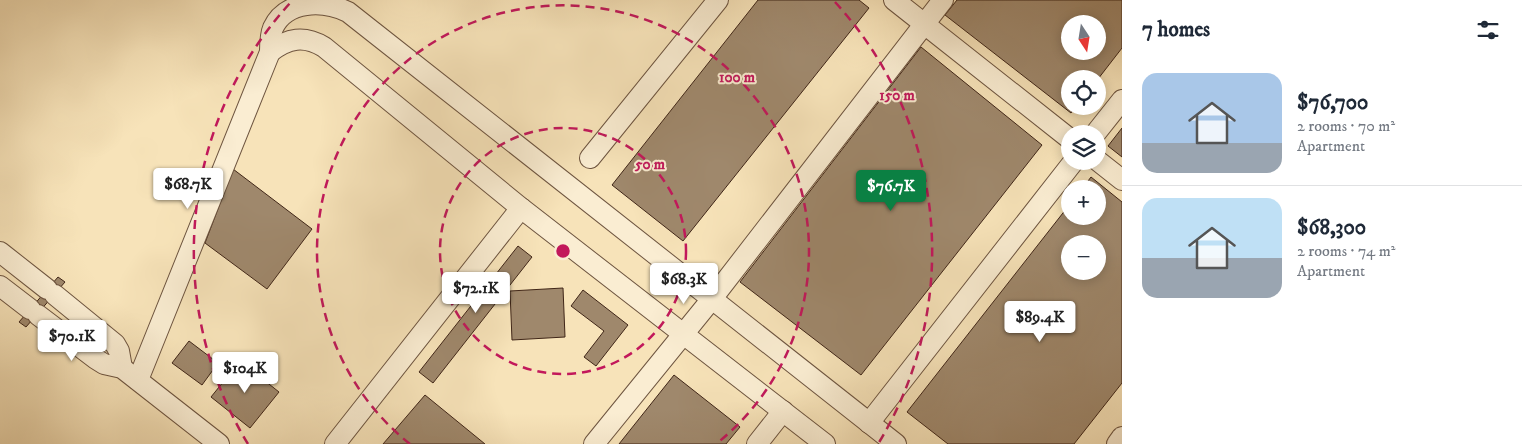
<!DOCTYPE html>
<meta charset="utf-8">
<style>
:root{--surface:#fff;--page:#f6f6f7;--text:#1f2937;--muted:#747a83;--line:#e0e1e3;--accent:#0b8043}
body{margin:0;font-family:"IM FELL DW Pica",serif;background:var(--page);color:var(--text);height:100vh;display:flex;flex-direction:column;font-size:19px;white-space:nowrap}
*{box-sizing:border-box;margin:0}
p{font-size:16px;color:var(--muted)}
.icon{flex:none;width:28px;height:28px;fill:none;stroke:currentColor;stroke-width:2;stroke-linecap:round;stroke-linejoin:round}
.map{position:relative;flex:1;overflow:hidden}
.panel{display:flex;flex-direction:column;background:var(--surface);width:400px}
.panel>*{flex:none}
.needle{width:32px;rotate:168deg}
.controls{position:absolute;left:1061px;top:15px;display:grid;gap:10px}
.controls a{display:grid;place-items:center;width:45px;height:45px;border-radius:50%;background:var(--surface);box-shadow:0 2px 12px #0003;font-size:25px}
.price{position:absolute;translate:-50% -42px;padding:0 11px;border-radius:5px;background:#fff;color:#222;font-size:16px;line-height:32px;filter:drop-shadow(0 1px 2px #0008)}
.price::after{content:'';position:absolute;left:50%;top:30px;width:15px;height:11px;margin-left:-8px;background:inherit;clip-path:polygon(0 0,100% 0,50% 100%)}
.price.active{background:var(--accent);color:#fff}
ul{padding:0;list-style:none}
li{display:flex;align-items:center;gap:15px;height:125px;padding:0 20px}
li+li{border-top:1px solid var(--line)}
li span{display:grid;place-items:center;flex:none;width:140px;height:100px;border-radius:15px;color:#555}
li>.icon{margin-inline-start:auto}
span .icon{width:60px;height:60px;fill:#fffc;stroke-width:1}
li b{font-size:21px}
h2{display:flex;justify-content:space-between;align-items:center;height:60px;padding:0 20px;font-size:21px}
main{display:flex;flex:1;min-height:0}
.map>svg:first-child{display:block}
.building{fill:#9f886c;stroke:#402618;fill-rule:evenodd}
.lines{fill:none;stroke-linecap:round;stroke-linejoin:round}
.minor-casing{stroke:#6e5540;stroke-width:22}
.minor{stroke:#faedd2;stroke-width:20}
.ring{fill:none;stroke:#c2185b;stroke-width:2.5;stroke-dasharray:9 6}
.centre{fill:#c2185b;stroke:#faedd2;stroke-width:2.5}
.ring-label{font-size:15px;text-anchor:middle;font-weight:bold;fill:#c2185b;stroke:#faedd2;stroke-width:4;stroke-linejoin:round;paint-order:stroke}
</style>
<main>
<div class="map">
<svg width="1122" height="444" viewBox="0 0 1122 444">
<rect width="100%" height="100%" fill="#f7e3b9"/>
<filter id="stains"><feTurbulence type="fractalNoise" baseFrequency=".004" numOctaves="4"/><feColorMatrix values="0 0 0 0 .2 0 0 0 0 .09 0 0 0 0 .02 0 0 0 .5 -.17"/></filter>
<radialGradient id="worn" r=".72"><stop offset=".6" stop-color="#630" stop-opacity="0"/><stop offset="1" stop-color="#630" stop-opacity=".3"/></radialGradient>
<g class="building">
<polygon points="758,0 859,0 869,8 683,241 612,185"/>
<path d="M 957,0 L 1122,0 L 1122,48 L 1098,79 L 1070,79 L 1070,106 L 1076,106 L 1071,113 L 945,15 ZM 1070,24 L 1098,24 L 1098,51 L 1070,51 Z"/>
<polygon points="921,47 1042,145 861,375 740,282"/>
<polygon points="1122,128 1122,157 1108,146"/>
<polygon points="233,169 312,229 267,289 205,243"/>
<path d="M 1091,177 L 1122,202 L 1122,383 L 1074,444 L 948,444 L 907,412 L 1070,204 L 1070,216 L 1098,216 L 1098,189 L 1082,189 ZM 1070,244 L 1098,244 L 1098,271 L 1070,271 Z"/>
<polygon points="518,246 532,257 433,383 419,372"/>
<polygon points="58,277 65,282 26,327 19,322"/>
<polygon points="563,288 565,337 512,340 510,291"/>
<polygon points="583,290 628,325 596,366 584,357 604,331 571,306"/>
<polygon points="189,341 218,363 202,385 172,363"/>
<polygon points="240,361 279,392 250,428 211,397"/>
<polygon points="674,375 740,427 726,444 619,444"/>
<polygon points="425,395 485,444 383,444"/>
</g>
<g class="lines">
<defs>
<g id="minor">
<polyline points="894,0 1070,139"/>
<path d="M 270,52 C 288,38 304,35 324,47 L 521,208 L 825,444"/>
<polyline points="1095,134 1122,100"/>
<polyline points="590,158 718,0"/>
<polyline points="1098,161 1122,180"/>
<polyline points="0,252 47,289"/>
<polyline points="0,286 30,309"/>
<polyline points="55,295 115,344 119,351 122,368"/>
<polyline points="38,315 96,359 104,364 122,368 219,444"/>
<path d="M 138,380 L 270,52 C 270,44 270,35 273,28 C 286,0 323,0 348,12 L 896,444"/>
<polyline points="869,423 1074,161"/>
<polyline points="335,444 521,208"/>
<polyline points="594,444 711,300 943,0"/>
<polyline points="757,444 783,411"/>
<polyline points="1117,444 1122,437"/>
</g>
</defs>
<use href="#minor" class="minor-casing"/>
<use href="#minor" class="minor"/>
</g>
<g class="ring">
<circle cx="563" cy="251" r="123"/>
<path d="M410 444A246 246 0 1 1 716 444"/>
<path d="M248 444A369 369 0 0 1 291 2M835 2A369 369 0 0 1 878 444"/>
</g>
<circle cx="563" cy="251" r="8" class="centre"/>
<g class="ring-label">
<text x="737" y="82">100 m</text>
<text x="897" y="100">150 m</text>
<text x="650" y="169">50 m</text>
</g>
<rect width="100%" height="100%" filter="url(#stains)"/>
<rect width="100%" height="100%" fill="url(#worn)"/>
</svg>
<div class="controls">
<a><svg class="needle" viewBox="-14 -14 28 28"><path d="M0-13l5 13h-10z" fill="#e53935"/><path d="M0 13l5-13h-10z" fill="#747a83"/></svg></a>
<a><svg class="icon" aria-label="locate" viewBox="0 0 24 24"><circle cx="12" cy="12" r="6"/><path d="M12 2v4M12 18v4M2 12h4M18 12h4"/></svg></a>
<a><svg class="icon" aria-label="layers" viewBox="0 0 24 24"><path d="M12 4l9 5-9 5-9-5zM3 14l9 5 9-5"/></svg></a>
<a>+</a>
<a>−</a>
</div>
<b class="price" style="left:188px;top:210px">$68.7K</b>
<b class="price active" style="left:891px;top:212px">$76.7K</b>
<b class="price" style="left:684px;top:305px">$68.3K</b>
<b class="price" style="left:476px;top:314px">$72.1K</b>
<b class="price" style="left:1040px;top:343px">$89.4K</b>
<b class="price" style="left:72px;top:362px">$70.1K</b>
<b class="price" style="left:245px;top:394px">$104K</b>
</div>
<section class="panel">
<h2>7 homes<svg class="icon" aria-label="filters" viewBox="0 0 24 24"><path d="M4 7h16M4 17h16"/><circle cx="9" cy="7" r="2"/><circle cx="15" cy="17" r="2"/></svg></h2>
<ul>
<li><span style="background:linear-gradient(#a9c7e8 70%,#9aa5b1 0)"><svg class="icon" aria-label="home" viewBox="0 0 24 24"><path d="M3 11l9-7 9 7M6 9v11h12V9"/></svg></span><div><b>$76,700</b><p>2 rooms · 70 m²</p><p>Apartment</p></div></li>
<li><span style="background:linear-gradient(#bfe0f5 60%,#9aa5b1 0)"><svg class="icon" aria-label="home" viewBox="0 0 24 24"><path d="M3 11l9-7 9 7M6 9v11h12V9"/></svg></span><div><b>$68,300</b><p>2 rooms · 74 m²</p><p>Apartment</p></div></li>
</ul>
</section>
</main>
